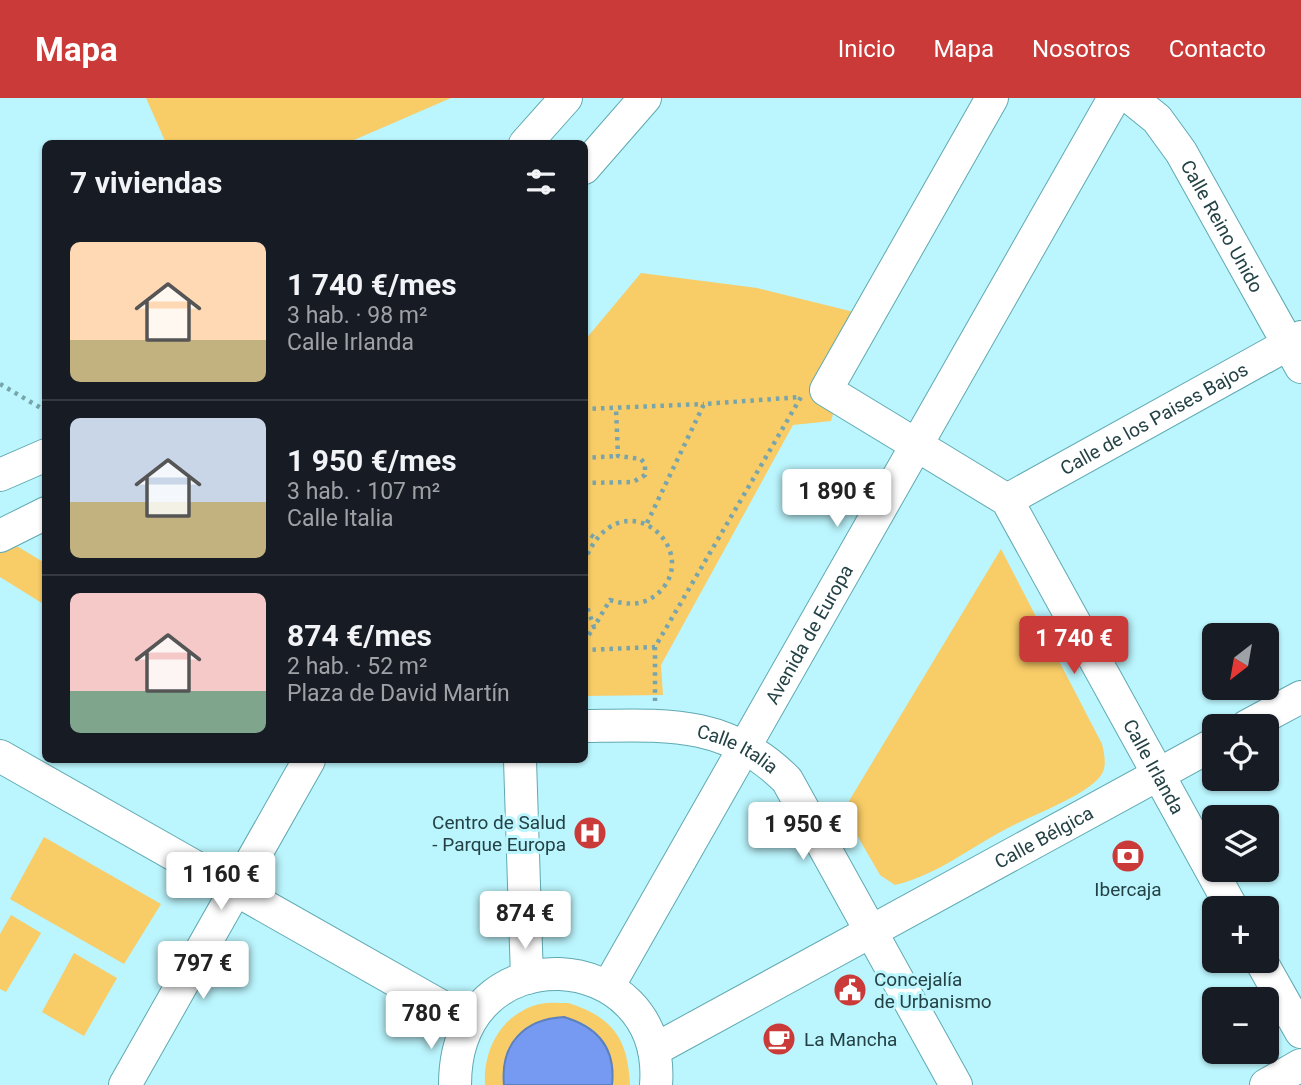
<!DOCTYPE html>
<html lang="es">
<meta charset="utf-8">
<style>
:root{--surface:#171b24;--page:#242831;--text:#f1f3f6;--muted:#9ea1a6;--line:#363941;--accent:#c93a38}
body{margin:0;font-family:Roboto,sans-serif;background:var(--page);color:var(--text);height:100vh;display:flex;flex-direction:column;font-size:26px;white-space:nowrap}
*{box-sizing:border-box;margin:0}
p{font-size:23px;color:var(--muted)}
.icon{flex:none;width:38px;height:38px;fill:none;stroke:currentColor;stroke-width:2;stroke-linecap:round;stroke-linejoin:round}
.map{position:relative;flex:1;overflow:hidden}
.panel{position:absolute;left:42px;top:42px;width:546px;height:623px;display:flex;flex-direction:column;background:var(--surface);border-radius:10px;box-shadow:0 2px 5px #0004}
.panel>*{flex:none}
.needle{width:46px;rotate:211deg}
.tools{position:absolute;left:1202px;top:525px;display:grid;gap:14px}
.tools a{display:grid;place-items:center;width:77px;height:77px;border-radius:10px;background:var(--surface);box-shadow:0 2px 5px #0004;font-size:35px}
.price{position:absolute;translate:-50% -60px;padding:0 16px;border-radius:7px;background:#fff;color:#222;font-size:23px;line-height:46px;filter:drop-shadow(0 2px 4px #0008)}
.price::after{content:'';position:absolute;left:50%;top:42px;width:21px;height:16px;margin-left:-10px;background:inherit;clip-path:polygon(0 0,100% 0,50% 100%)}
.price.active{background:var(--accent);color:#fff}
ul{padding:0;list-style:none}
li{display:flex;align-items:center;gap:21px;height:175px;padding:0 28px}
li+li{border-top:2px solid var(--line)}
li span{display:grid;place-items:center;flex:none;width:196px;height:140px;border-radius:10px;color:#555}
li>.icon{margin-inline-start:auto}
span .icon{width:84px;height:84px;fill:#fffc;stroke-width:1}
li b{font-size:30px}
h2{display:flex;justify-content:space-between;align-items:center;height:84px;padding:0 28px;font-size:30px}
header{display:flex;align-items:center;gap:42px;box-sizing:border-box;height:98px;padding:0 35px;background:var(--accent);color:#fff}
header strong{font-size:33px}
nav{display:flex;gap:38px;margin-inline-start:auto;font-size:24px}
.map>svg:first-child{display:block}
.green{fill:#f8cc67}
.water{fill:#769af2;stroke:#5d80be;stroke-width:2}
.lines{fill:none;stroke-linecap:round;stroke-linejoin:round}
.minor-casing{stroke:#60a9b2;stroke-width:34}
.path{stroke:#78a5ac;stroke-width:4.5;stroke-dasharray:3.5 5;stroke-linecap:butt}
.minor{stroke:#fff;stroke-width:32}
.labels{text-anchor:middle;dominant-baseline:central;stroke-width:6;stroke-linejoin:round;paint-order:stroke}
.street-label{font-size:19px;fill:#244246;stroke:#bbf5fd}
.poi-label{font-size:19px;fill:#244246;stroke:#bbf5fd;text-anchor:start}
</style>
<header>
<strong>Mapa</strong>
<nav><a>Inicio</a><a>Mapa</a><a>Nosotros</a><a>Contacto</a></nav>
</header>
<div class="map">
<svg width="1301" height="987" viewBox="0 0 1301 987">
<rect width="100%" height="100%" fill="#bbf5fd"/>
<g class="green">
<polygon points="146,0 451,0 347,45 166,45"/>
<polygon points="641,175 757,190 874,219 845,274 831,323 793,327 661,567 663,597 585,598 585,242"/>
<polygon points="0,438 45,465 45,507 0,479"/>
<path d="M 1001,451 L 1102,646 C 1105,659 1108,672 1097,682 C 1076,702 1032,717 1006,731 C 968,751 937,777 895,787 L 880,777 L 843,713 Z"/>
<polygon points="44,739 161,806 124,866 10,801"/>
<polygon points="11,817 41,835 6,894 0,891 0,836"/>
<polygon points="74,855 117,880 84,938 42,914"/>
<path d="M 568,905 C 613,919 628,941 630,987 L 612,987 C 622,897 495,899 504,987 L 485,987 C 483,951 502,915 540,906 C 549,904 559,905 568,905 Z"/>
</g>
<path class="water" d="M 564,919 C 598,929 616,951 612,987 L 504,987 C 500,946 524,921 564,919 Z"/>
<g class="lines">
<defs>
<g id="minor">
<path id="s1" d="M 992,0 L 826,292 L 1007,402 L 1232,810"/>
<path id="s2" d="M 1131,0 L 1157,21 L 1181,54 L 1301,269"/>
<polyline points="525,46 566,0"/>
<polyline points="584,70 645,0"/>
<polyline points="0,377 46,357"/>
<path id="s3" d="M 1007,402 L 1301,239"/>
<polyline points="0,438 46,415"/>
<path id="s4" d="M 584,628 C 665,627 726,621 787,682 L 956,987"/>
<polyline points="1247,628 1301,599"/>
<polyline points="0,658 469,924"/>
<polyline points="520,662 527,880"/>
<polyline points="1261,863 1301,934"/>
<path id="s5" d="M 608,889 L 1114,0"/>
<path id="s6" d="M 654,952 L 1214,646"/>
<polyline points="125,987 309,662"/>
<path d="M 455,987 C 455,831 667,847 656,987"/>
<polyline points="1266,987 1301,967"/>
</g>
</defs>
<use href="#minor" class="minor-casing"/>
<g class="path">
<polyline points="0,286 46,313"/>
<polyline points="584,311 704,306"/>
<polyline points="584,360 618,358"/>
<polyline points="584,385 633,384 645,377 645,366 641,361 618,358 616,310"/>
<polyline points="647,425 704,306 801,299 655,549 655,603"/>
<polyline points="584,432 595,440"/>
<path d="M 584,464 C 620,374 708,454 656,497 C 642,508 626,507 610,502 L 594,529 L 584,500"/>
<polyline points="584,544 594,529"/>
<polyline points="584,552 655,549"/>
</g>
<use href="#minor" class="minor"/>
</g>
<defs>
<symbol id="hospital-disc" viewBox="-11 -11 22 22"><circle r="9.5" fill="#c93a38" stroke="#bbf5fd"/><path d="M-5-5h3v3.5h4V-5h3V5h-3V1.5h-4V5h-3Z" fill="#fff"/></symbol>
<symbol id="bank-disc" viewBox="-11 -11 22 22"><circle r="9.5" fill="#c93a38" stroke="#bbf5fd"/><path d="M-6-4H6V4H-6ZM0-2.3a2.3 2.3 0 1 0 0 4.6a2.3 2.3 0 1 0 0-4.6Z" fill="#fff"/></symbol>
<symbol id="civic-disc" viewBox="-11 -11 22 22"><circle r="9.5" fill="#c93a38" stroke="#bbf5fd"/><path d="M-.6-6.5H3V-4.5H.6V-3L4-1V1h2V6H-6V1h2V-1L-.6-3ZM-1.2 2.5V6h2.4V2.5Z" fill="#fff"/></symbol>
<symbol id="cafe-disc" viewBox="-11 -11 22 22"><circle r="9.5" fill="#c93a38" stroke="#bbf5fd"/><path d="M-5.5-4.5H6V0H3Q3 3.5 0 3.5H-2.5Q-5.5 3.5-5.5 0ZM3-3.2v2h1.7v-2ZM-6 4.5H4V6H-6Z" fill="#fff"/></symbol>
</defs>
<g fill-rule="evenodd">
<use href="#hospital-disc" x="571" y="716" width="38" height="38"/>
<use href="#bank-disc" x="1109" y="739" width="38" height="38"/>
<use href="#civic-disc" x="831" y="873" width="38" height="38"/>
<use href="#cafe-disc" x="760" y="922" width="38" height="38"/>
</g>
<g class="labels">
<g class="street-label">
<text stroke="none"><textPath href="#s2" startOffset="159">Calle Reino Unido</textPath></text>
<text stroke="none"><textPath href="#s3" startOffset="168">Calle de los Paises Bajos</textPath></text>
<text stroke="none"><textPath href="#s5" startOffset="406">Avenida de Europa</textPath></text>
<text stroke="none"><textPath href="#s4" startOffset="158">Calle Italia</textPath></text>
<text stroke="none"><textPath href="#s1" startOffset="852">Calle Irlanda</textPath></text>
<text stroke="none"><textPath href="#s6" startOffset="444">Calle Bélgica</textPath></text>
</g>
<g class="poi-label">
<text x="566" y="724" text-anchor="end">Centro de Salud<tspan x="566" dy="22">- Parque Europa</tspan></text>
<text x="1128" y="791" text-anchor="middle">Ibercaja</text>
<text x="874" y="881">Concejalía<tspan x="874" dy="22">de Urbanismo</tspan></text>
<text x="804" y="941">La Mancha</text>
</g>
</g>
</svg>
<div class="tools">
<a><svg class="needle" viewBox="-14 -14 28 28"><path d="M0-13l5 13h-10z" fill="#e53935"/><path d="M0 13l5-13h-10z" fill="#9ea1a6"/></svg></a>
<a><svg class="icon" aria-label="locate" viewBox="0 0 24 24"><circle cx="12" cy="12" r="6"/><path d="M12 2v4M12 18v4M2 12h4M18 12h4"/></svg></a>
<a><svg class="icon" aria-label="layers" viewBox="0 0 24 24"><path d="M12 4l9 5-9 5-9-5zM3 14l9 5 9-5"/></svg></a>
<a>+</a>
<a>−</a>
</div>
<b class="price" style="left:837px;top:431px">1 890 €</b>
<b class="price active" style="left:1074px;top:578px">1 740 €</b>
<b class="price" style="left:803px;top:764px">1 950 €</b>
<b class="price" style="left:221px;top:814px">1 160 €</b>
<b class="price" style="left:525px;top:853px">874 €</b>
<b class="price" style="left:203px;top:903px">797 €</b>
<b class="price" style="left:431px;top:953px">780 €</b>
<section class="panel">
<h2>7 viviendas<svg class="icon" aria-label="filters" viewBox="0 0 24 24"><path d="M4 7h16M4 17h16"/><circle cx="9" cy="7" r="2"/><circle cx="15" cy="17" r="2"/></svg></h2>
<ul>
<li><span style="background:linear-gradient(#ffd9b3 70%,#c2b280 0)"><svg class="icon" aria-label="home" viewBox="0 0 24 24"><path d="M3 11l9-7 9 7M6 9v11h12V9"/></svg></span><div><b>1 740 €/mes</b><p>3 hab. · 98 m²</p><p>Calle Irlanda</p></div></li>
<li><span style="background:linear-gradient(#c9d6e8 60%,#c2b280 0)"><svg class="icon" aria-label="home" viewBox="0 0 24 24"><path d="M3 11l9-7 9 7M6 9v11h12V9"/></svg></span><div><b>1 950 €/mes</b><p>3 hab. · 107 m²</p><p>Calle Italia</p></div></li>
<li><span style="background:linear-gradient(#f6c9c9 70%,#7fa58c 0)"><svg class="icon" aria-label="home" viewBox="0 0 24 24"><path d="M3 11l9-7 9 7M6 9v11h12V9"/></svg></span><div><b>874 €/mes</b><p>2 hab. · 52 m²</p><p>Plaza de David Martín</p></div></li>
</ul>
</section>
</div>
